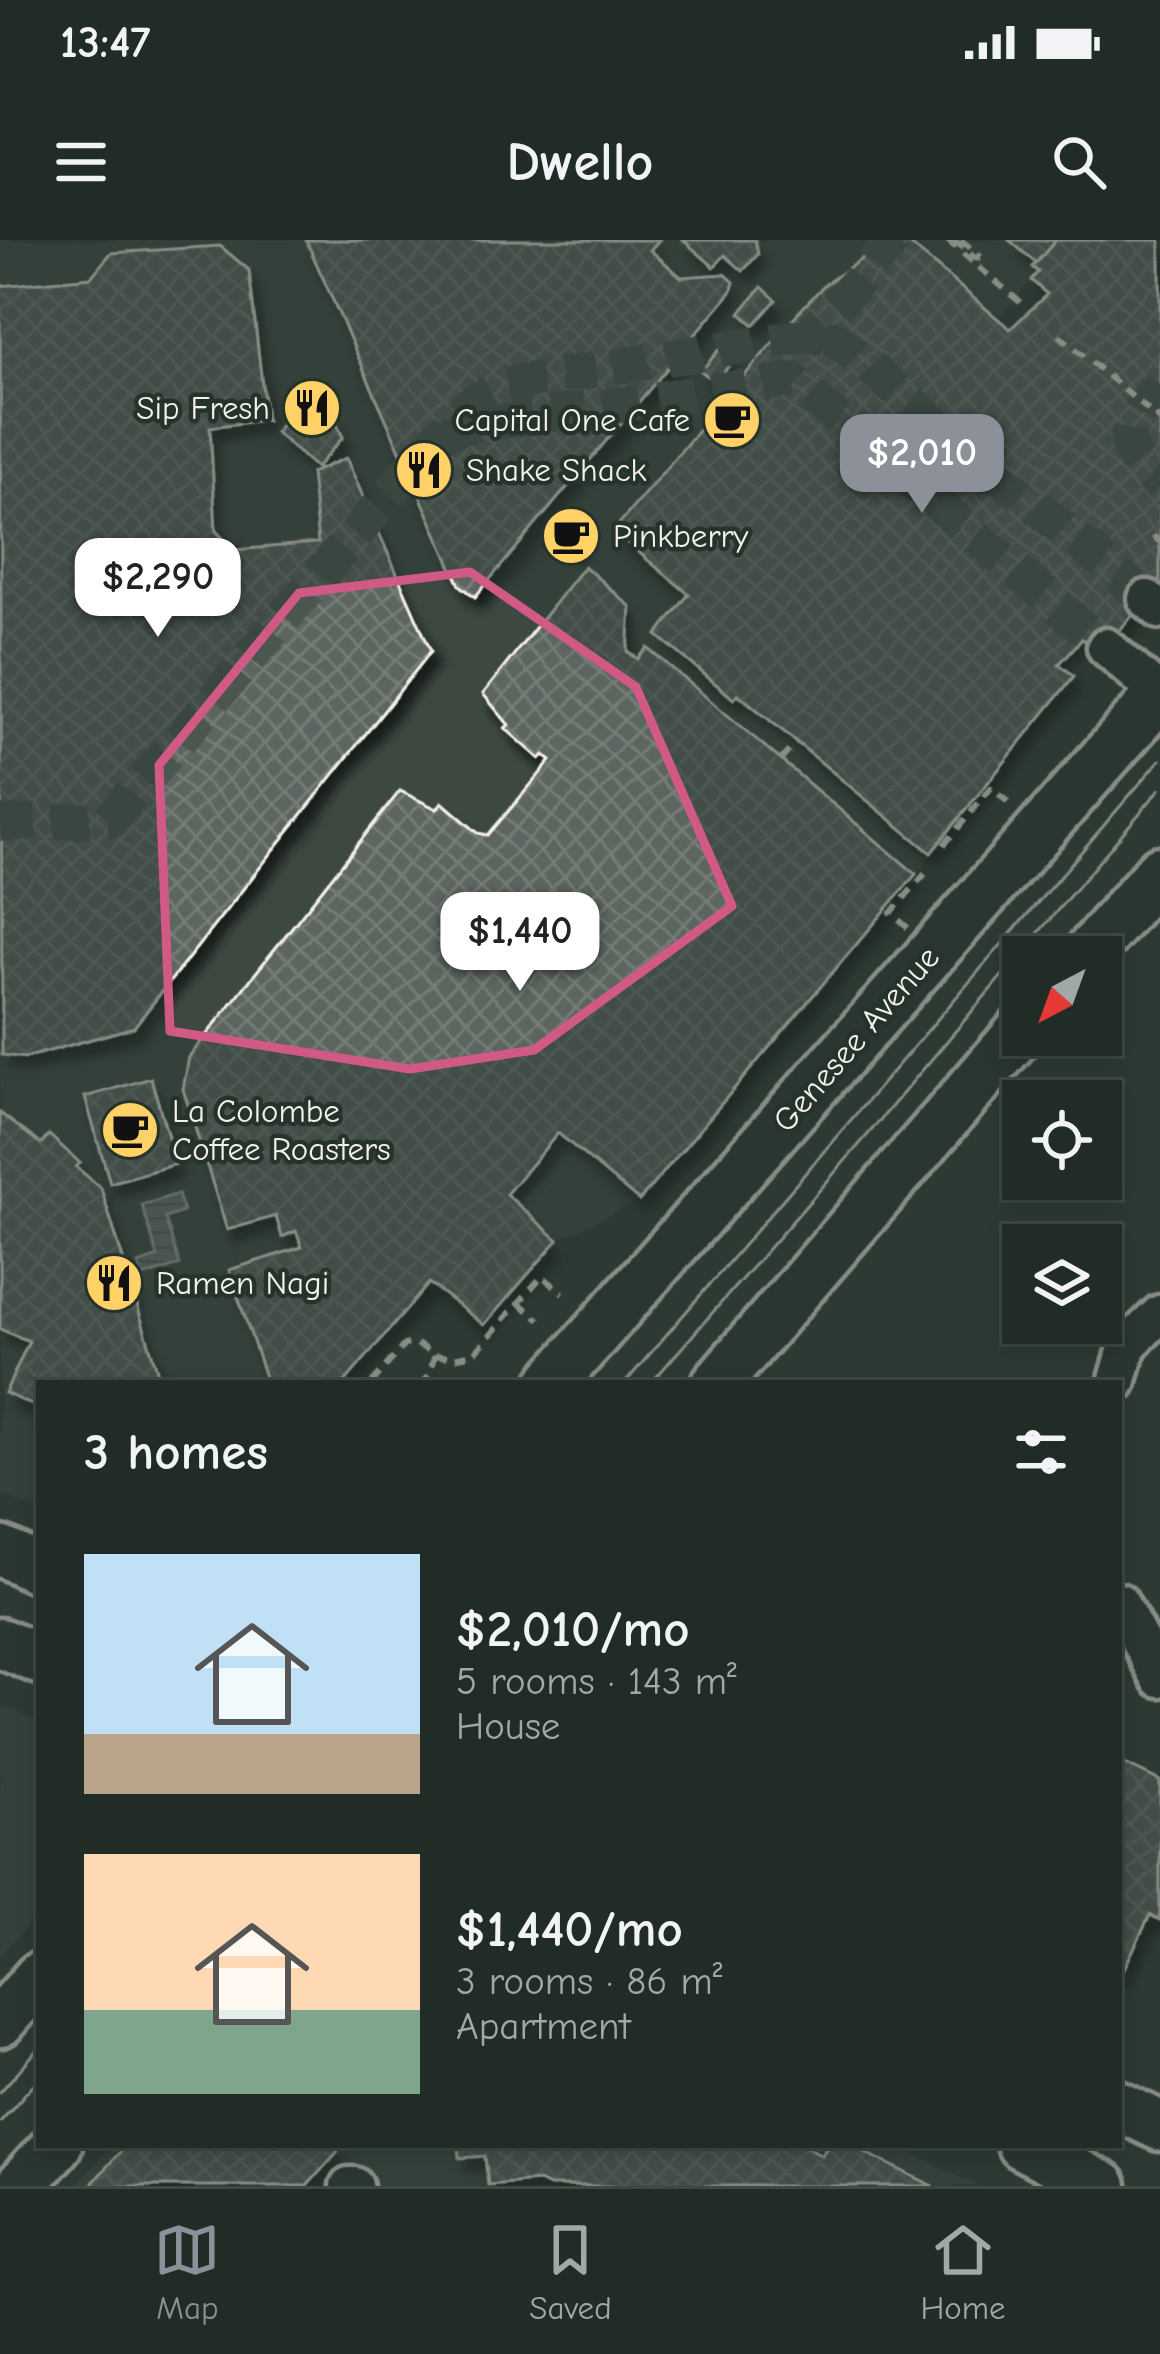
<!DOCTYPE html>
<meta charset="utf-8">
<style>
:root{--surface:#222c27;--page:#2a342f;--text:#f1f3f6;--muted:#a2a7a7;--line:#3f4844;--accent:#8c9099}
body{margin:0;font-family:"Comic Neue",sans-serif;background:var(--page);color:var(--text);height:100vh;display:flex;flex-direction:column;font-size:45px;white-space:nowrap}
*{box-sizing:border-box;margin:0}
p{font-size:39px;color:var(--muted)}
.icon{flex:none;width:66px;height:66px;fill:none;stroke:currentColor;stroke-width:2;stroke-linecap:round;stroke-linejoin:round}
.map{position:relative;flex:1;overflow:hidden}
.details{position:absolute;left:36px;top:1140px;width:1086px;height:768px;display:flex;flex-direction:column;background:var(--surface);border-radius:0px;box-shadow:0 6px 18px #0003,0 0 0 3px var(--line)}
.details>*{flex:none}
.needle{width:78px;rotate:221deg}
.tools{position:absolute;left:1002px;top:696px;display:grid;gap:24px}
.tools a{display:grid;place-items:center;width:120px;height:120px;border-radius:0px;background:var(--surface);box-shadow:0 6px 18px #0003,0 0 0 3px var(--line);font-size:60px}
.price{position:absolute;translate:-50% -102px;padding:0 27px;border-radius:24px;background:#fff;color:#222;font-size:39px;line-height:78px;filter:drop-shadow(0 3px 6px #0008)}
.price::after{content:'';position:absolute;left:50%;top:72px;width:36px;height:27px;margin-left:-18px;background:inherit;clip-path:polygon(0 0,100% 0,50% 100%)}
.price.on{background:var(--accent);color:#fff}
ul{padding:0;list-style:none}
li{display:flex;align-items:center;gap:36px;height:300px;padding:0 48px}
li span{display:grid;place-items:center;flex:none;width:336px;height:240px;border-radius:0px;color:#555}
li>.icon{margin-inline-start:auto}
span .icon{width:144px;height:144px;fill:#fffc;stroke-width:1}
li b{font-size:51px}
h2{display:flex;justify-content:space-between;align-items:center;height:144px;padding:0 48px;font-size:51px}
.status{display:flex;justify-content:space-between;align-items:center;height:84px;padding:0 60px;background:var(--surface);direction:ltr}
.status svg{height:33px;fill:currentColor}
header{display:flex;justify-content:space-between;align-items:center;height:156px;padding:0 48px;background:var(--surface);font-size:54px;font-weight:600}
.dock{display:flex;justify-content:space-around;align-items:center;height:168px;border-top:3px solid var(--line);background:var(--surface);font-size:33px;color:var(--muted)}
.dock a{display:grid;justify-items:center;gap:6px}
.dock .on{color:var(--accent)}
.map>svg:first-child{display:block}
.built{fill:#3c4841}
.water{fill:url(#water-rules);stroke:#a4a8a0;stroke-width:3}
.building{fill:url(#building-cross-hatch);stroke:#f4f1e8;stroke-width:3;filter:url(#shadow)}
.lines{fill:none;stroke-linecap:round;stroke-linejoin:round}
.minor-tunnel{stroke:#4c564f;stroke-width:36;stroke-dasharray:36 18;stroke-linecap:butt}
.minor-casing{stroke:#f4f1e8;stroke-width:45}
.major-casing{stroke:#f4f1e8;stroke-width:57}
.path{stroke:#f4f1e8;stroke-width:6;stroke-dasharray:12 9;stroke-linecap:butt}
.minor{stroke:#26332d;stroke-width:36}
.major{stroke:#26332d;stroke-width:48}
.tram{stroke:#f4f1e8;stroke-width:3}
.path-bridge{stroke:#f4f1e8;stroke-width:6;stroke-dasharray:12 9;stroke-linecap:butt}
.marked{fill:none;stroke:#d15985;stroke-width:9;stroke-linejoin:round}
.labels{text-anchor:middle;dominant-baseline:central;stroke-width:9;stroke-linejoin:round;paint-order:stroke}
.poi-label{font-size:33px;fill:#f4f1e8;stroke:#26332d;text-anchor:start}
.street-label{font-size:33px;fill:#f4f1e8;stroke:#26332d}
</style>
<div class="status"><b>13:47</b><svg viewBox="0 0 49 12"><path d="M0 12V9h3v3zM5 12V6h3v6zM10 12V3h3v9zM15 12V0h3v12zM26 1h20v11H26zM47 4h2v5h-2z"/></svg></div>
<header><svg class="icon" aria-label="menu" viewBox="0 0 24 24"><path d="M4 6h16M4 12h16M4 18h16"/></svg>Dwello<svg class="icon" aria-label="search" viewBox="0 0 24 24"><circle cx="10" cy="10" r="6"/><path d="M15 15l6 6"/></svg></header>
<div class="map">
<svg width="1160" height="1946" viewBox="0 0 1160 1946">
<defs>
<pattern id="water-rules" width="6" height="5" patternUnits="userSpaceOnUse" patternTransform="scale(3)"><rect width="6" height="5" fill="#6f7770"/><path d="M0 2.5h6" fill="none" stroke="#5c605b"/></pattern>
<pattern id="building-cross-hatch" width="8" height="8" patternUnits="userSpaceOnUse" patternTransform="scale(3)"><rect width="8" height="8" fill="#5c655e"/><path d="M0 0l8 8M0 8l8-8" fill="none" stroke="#747c75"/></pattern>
<filter id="shadow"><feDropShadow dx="7" dy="13" stdDeviation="6" flood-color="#0009"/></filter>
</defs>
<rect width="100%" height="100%" fill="#2e3b34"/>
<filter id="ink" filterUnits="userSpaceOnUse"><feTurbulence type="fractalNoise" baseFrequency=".00833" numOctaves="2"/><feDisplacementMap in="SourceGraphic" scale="24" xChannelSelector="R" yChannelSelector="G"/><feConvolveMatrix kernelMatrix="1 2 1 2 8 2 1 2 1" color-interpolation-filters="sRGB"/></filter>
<g filter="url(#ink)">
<g class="built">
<polygon points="0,0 1056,0 1033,27 1038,32 998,80 1160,281 1160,343 1102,411 1074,436 916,634 639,961 558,1000 484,1085 429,1043 344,1143 39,1143 39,1271 0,1254"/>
<polygon points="0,1465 39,1481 39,1672 0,1716"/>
<polygon points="112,1905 898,1905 977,1946 75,1946"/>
</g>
<polygon class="water" points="178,954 183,972 165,978 180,1025 142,1037 138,1024 158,1017 142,965"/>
<g class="building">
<polygon points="306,0 659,0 650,10 681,37 725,34 734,42 731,52 475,357 460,345"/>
<polygon points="683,0 755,0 758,14 743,31 725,15 714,27"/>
<polygon points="889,0 905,0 1010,89 1047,54 1031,40 1038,32 1032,27 1056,0 1160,0 1160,343 1102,411 1082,399 1059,424 1074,436 931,613 738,454 734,459 657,395 689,354 613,291 797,74 824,45"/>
<polygon points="1009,0 1056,0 1036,23"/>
<polygon points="220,6 249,30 266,180 210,187 216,291 235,310 318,303 311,233 346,218 431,411 134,787 25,818 2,815 0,46 91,37 111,13"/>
<polygon points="762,47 776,60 754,85 740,73"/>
<polygon points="720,109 733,121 715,142 701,131"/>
<polygon points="317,144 343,197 316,228 275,192"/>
<polygon points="571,283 584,294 571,309 557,298"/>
<polygon points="584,326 631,367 628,412 638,419 648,408 916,634 639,961 558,893 506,954 558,1000 484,1085 429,1043 344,1143 267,1143 229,1030 302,1007 296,991 282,997 276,976 227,990 183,849 189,817 400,551 437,569 442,562 478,593 488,595 551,521 544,515 540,519 505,488 509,485 483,454"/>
<polygon points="151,838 176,924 110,943 85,857"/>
<polygon points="0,873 41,904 49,895 80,923 76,927 101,948 161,1143 39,1143 39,1168 5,1153 29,1101 0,1089"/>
<polygon points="1119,1521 1160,1541 1160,1680 1150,1675 1119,1739"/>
<polygon points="126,1905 338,1905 338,1911 307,1946 90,1946"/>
<polygon points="459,1905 803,1905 822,1915 827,1905 850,1905 933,1946 549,1946 539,1941 488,1945 485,1916 460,1918"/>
</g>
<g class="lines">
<g class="minor-tunnel">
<polyline points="804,109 810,95 894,0"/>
<path d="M 1160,145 C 1122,189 1114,204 1160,246"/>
<polyline points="444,194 461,187 792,140 1106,407"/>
<polyline points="0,583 110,580 440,195 469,165 506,144 810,95 834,98 1147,359"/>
</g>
<defs>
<g id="minor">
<polyline points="1147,359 1160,370"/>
<polyline points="1106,407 1160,454"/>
<polyline points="1117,1143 1128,1105 1160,1074"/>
<polyline points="1119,1362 1160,1438"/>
<polyline points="349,1946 354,1946"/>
</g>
<g id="major">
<polyline points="1085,717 1160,631"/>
<polyline points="552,1143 1160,455"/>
<polyline points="717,1143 1023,789"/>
<polyline points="0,1311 39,1329"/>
<polyline points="0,1403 39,1419"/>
<polyline points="0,1782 39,1737"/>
<polyline points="1119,1866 1160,1886"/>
<polyline points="1022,1905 1102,1946"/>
<polyline points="20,1946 57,1905"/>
</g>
</defs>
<use href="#minor" class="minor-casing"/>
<use href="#major" class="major-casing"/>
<g class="path">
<polyline points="954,0 975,18 981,18"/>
<polyline points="961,0 981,17"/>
<polyline points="1153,296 1160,302"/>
<polyline points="781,520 797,501"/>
<polyline points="944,605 991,548 1014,567"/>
<polyline points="908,688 891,673 925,634"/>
<polyline points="519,1063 540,1080"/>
<polyline points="435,1115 453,1118 474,1114 542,1036 563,1053"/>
<polyline points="372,1143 404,1105 415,1103 435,1115 427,1137 421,1143"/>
</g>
<use href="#minor" class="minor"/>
<use href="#major" class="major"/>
<g class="tram">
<polyline points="625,1143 1160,520"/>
<polyline points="651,1143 865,898 1160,549"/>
<polyline points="0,1852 39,1808"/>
<polyline points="0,1882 39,1838"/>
</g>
<g class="path-bridge">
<polyline points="947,0 1027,68"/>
<polyline points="1059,95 1160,180"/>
</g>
</g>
</g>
<path d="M0 0H1160V1946H0ZM 470,332 L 636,447 L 732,666 L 534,810 L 410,829 L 170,791 L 159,525 L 299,353 Z" fill="#2e3b34" fill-opacity=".55" fill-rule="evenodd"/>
<path class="marked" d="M 470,332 L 636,447 L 732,666 L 534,810 L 410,829 L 170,791 L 159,525 L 299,353 Z"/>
<defs>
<symbol id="restaurant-disc" viewBox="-11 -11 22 22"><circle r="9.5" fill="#ffd166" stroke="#26332d"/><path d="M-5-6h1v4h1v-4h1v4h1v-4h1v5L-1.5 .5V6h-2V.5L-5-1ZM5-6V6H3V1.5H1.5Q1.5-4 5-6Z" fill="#111"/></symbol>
<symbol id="cafe-disc" viewBox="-11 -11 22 22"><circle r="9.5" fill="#ffd166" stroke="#26332d"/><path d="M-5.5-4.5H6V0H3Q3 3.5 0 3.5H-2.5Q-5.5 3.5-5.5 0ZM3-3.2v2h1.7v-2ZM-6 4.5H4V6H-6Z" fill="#111"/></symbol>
</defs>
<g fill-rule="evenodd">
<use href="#restaurant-disc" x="279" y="135" width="66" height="66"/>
<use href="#cafe-disc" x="699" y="147" width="66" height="66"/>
<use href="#restaurant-disc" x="391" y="197" width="66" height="66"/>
<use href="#cafe-disc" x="538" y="263" width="66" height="66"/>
<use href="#cafe-disc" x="97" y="857" width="66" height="66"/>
<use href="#restaurant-disc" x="81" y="1010" width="66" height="66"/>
</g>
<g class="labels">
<g class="poi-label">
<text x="270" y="168" text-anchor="end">Sip Fresh</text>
<text x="690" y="180" text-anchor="end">Capital One Cafe</text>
<text x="466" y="230">Shake Shack</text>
<text x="613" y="296">Pinkberry</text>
<text x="172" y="871">La Colombe<tspan x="172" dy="38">Coffee Roasters</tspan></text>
<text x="156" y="1043">Ramen Nagi</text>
</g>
<g class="street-label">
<text transform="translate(856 799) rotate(-49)">Genesee Avenue</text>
</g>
</g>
</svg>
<div class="tools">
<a><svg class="needle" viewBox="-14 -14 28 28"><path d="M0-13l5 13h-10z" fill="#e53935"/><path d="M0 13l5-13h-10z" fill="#a2a7a7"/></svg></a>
<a><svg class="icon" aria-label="locate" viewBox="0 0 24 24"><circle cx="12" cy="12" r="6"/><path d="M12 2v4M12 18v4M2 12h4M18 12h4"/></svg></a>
<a><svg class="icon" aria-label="layers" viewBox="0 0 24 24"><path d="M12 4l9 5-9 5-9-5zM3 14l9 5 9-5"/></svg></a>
</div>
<b class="price on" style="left:922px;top:276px">$2,010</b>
<b class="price" style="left:158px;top:400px">$2,290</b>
<b class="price" style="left:520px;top:754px">$1,440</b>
<section class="details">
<h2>3 homes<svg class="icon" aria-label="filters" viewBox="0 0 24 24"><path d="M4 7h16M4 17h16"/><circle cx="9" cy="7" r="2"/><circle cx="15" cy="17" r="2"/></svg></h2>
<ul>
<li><span style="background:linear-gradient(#bfe0f5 75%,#b9a48a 0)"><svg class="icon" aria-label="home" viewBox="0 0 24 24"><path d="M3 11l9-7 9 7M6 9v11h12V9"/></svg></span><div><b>$2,010/mo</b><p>5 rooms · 143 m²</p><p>House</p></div></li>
<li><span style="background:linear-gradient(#ffd9b3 65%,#7fa58c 0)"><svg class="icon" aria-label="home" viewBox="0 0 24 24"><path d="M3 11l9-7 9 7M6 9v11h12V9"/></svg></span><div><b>$1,440/mo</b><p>3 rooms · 86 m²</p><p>Apartment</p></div></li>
</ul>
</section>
</div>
<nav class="dock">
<a class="on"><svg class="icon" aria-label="map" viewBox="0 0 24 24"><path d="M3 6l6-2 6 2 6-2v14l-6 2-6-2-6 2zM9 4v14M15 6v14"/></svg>Map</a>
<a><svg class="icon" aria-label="saved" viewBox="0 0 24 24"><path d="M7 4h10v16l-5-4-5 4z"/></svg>Saved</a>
<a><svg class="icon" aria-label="home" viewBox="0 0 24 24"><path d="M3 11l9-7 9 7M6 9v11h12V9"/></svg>Home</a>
</nav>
